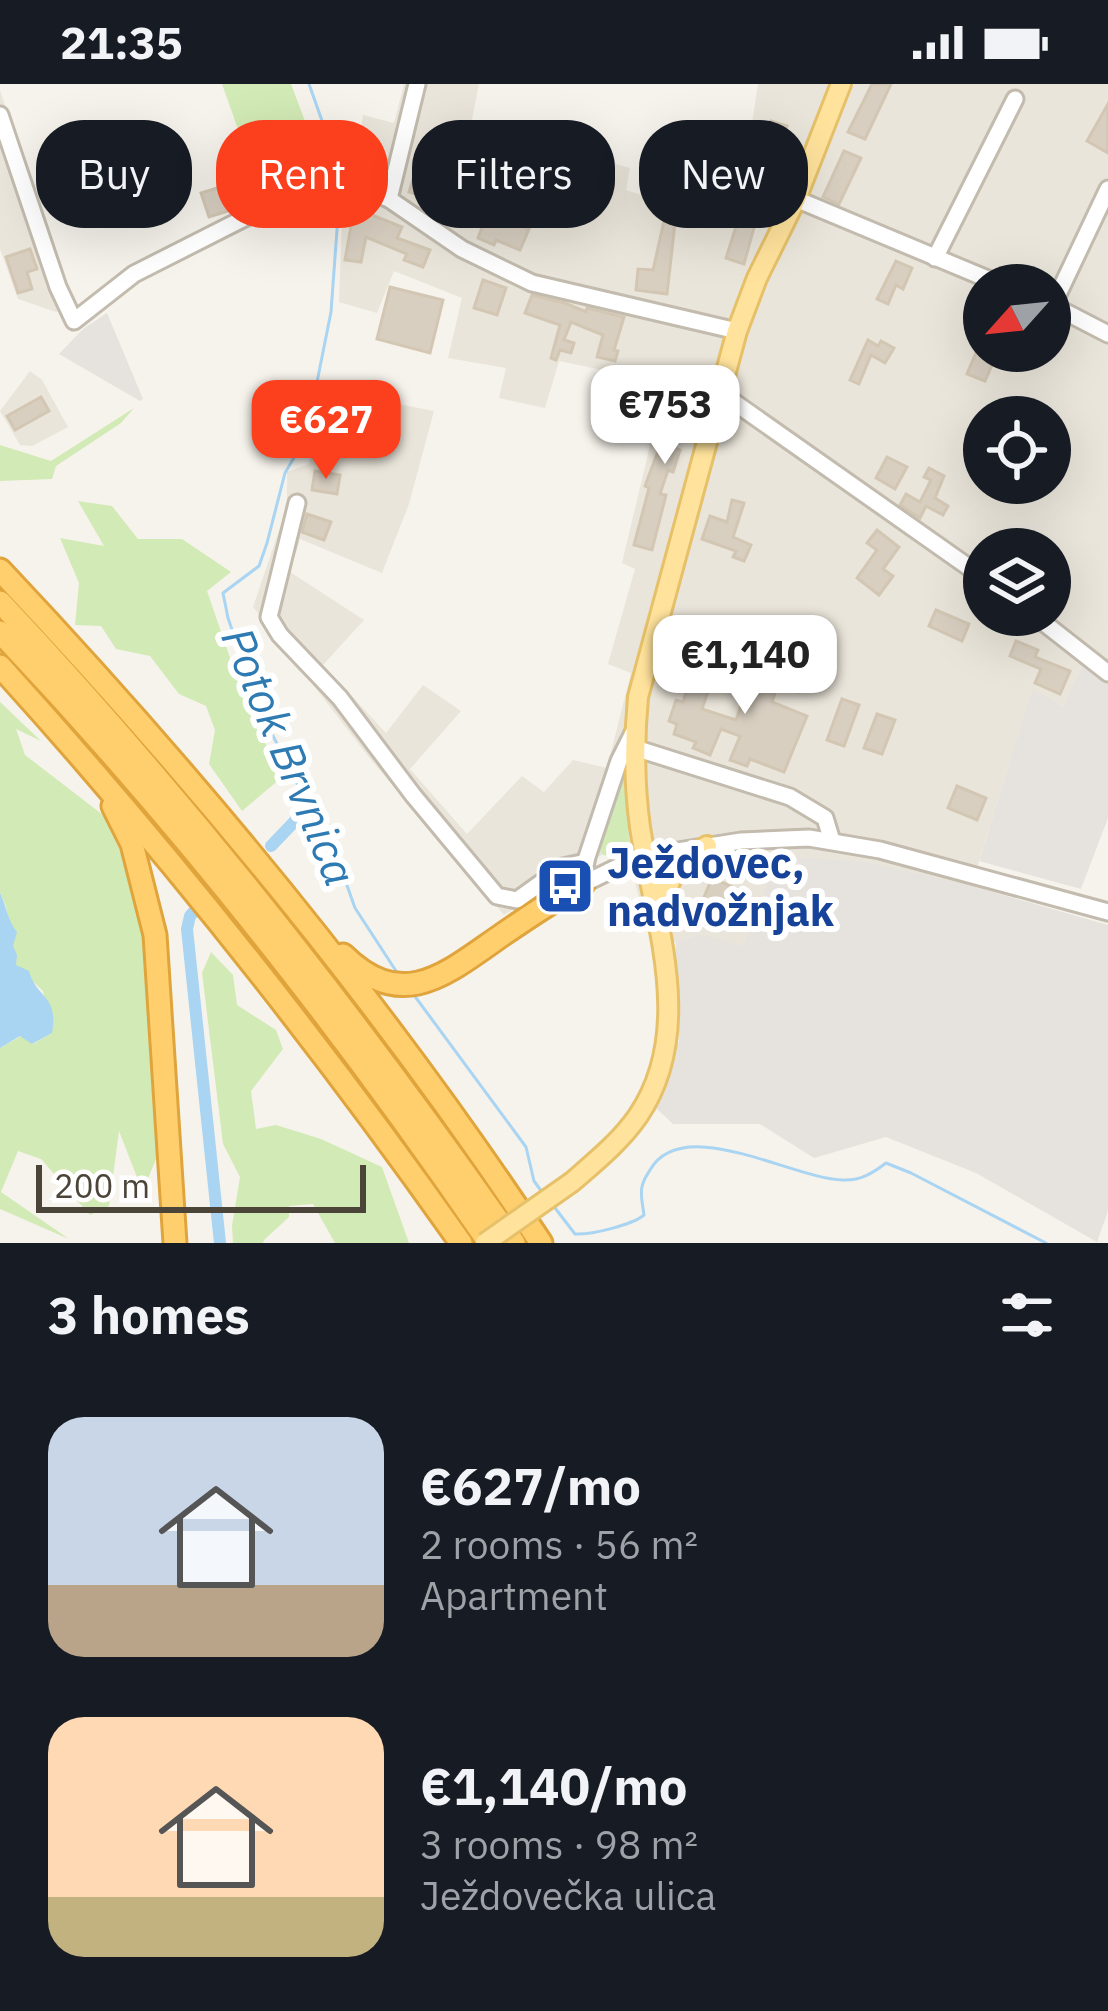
<!DOCTYPE html>
<meta charset="utf-8">
<style>
:root{--surface:#171b24;--page:#242831;--text:#f1f3f6;--muted:#9ea1a6;--accent:#fc3f1d}
body{margin:0;font-family:"IBM Plex Sans",sans-serif;background:var(--page);color:var(--text);height:100vh;display:flex;flex-direction:column;font-size:45px;white-space:nowrap}
*{box-sizing:border-box;margin:0}
p{font-size:39px;color:var(--muted)}
.icon{flex:none;width:66px;height:66px;fill:none;stroke:currentColor;stroke-width:2;stroke-linecap:round;stroke-linejoin:round}
.map{position:relative;height:1159px;overflow:hidden}
.panel{display:flex;flex-direction:column;background:var(--surface);flex:1}
.panel>*{flex:none}
.top-card{position:absolute;left:36px;top:36px;width:1038px;height:108px;display:flex;gap:24px}
.needle{width:78px;rotate:243deg}
.buttons{position:absolute;left:963px;top:180px;display:grid;gap:24px}
.buttons a{display:grid;place-items:center;width:108px;height:108px;border-radius:50%;background:var(--surface);box-shadow:0 12px 48px #0002;font-size:60px}
.scale{position:absolute;left:36px;bottom:30px;width:330px;box-sizing:border-box;padding-left:12px;border:6px solid #4b4439;border-top:0;font-size:33px;line-height:42px;white-space:nowrap;color:#4b4439;-webkit-text-stroke:9px #fff;paint-order:stroke}
.price{position:absolute;translate:-50% -102px;padding:0 27px;border-radius:24px;background:#fff;color:#222;font-size:39px;line-height:78px;filter:drop-shadow(0 3px 6px #0008)}
.price::after{content:'';position:absolute;left:50%;top:72px;width:36px;height:27px;margin-left:-18px;background:inherit;clip-path:polygon(0 0,100% 0,50% 100%)}
.price.active{background:var(--accent);color:#fff}
ul{padding:0;list-style:none}
li{display:flex;align-items:center;gap:36px;height:300px;padding:0 48px}
li span{display:grid;place-items:center;flex:none;width:336px;height:240px;border-radius:36px;color:#555}
li>.icon{margin-inline-start:auto}
span .icon{width:144px;height:144px;fill:#fffc;stroke-width:1}
li b{font-size:51px}
h2{display:flex;justify-content:space-between;align-items:center;height:144px;padding:0 48px;font-size:51px}
.chip{padding:0 42px;border-radius:48px;background:var(--surface);box-shadow:0 12px 48px #0002;font-size:42px;line-height:108px}
.chip.active{background:var(--accent);color:#fff}
.status{display:flex;justify-content:space-between;align-items:center;height:84px;padding:0 60px;background:var(--surface);direction:ltr}
.status svg{height:33px;fill:currentColor}
.map>svg:first-child{display:block}
.residential{fill:#eae5da;fill-rule:evenodd}
.industrial{fill:#e6e2dd}
.green{fill:#d2eab5}
.water{fill:#a9d4f2}
.lines{fill:none;stroke-linecap:round;stroke-linejoin:round}
.stream{stroke:#a9d4f2;stroke-width:3}
.canal{stroke:#a9d4f2;stroke-width:12}
.building{fill:#d8cfc1;stroke:#d3c7b4;stroke-width:3}
.minor-casing{stroke:#c2bbae;stroke-width:21}
.major-casing{stroke:#e6c16a;stroke-width:24}
.highway-casing{stroke:#e0a43c;stroke-width:27}
.minor{stroke:#fff;stroke-width:15}
.major{stroke:#ffe39c;stroke-width:18}
.highway{stroke:#ffcf6e;stroke-width:21}
.major-bridge-casing{stroke:#e6c16a;stroke-width:24;stroke-linecap:butt}
.major-bridge{stroke:#ffe39c;stroke-width:18}
.labels{text-anchor:middle;dominant-baseline:central;stroke-width:12;stroke-linejoin:round;paint-order:stroke}
.transit-label{font-size:42px;font-weight:bold;fill:#164399;stroke:#fff;text-anchor:start}
.water-label{font-size:45px;font-style:italic;fill:#2e7ab2;stroke:#fff}
</style>
<div class="status"><b>21:35</b><svg viewBox="0 0 49 12"><path d="M0 12V9h3v3zM5 12V6h3v6zM10 12V3h3v9zM15 12V0h3v12zM26 1h20v11H26zM47 4h2v5h-2z"/></svg></div>
<div class="map">
<svg width="1108" height="1159" viewBox="0 0 1108 1159">
<rect width="100%" height="100%" fill="#f6f3ec"/>
<g class="residential">
<path d="M 404,0 L 479,0 L 471,40 L 630,84 L 626,106 L 648,113 L 653,95 L 741,111 L 758,0 L 1108,0 L 1108,598 L 1083,579 L 1063,622 L 1032,606 L 979,776 L 976,803 L 921,792 L 742,863 L 700,850 L 676,858 L 648,848 L 624,757 L 504,831 L 371,676 L 253,523 L 287,423 L 287,388 L 309,380 L 322,313 L 357,312 L 434,327 L 409,420 L 382,489 L 300,455 L 290,488 L 364,536 L 323,581 L 386,649 L 423,601 L 461,627 L 410,685 L 467,750 L 522,692 L 544,708 L 573,676 L 607,684 L 631,589 L 608,580 L 635,485 L 622,479 L 655,341 L 661,298 L 559,277 L 545,324 L 499,314 L 506,284 L 448,274 L 462,214 L 394,187 L 377,229 L 339,218 L 343,109 L 341,70 L 357,69 L 363,31 L 394,39 ZM 984,201 L 1050,201 L 1050,267 L 984,267 ZM 984,333 L 1050,333 L 1050,399 L 984,399 ZM 984,465 L 1050,465 L 1050,531 L 984,531 Z"/>
<polygon points="0,6 67,210 66,225 56,228 18,215 0,165"/>
<polygon points="30,287 42,296 68,343 32,362 20,361 0,327"/>
</g>
<g class="industrial">
<polygon points="107,229 143,315 140,317 59,270 83,245"/>
<polygon points="1083,579 1108,598 1108,734 1081,805 979,777 1032,605 1063,622"/>
<polygon points="779,772 864,778 965,800 1108,841 1108,1127 1097,1158 976,1089 886,1053 814,1074 760,1040 673,1040 655,1023 679,957 674,881 676,858 700,850 743,862"/>
</g>
<g class="green">
<polygon points="222,0 291,0 320,77 258,102"/>
<polygon points="134,324 121,339 56,382 52,395 0,397 0,361 51,377"/>
<polygon points="78,417 112,422 138,455 182,455 231,488 207,507 239,600 281,694 242,727 209,680 215,646 206,622 179,610 150,572 116,565 101,542 75,541 79,499 60,454 104,462"/>
<polygon points="0,618 41,657 16,645 25,671 103,731 129,786 141,835 158,1070 147,1097 137,1093 119,1047 109,1122 90,1131 41,1075 18,1067 1,1108 69,1155 0,1125 0,964 21,952 33,960 52,949 43,907 16,881 6,822 0,809"/>
<polygon points="625,682 629,758 624,767 613,773 603,771 597,762 601,760 622,697 620,696"/>
<polygon points="211,868 233,891 237,921 276,946 283,965 251,1007 256,1045 276,1041 321,1055 382,1083 409,1159 335,1159 313,1120 289,1122 289,1133 264,1156 263,1159 233,1159 232,1142 240,1093 223,1060 202,889"/>
</g>
<path class="water" d="M 0,809 C 7,823 7,836 17,848 L 13,862 L 17,871 L 16,881 L 29,887 C 36,914 59,911 52,949 L 32,960 L 20,952 L 0,964 Z"/>
<g class="lines">
<g class="stream">
<polyline points="309,0 326,48 334,90"/>
<polyline points="336,106 338,132 331,228 306,353 285,389 267,459 259,482 223,509 228,534 259,624 344,793 355,824 398,890"/>
<polyline points="411,907 526,1063 534,1097 542,1108"/>
<path d="M 552,1120 L 575,1150 C 591,1151 632,1141 644,1131 C 643,1123 640,1110 642,1103 C 643,1096 647,1091 650,1086 C 683,1029 793,1095 843,1096 C 860,1097 873,1089 886,1079 L 911,1089 L 1046,1159"/>
</g>
<g class="canal">
<polyline points="271,762 295,737 304,711"/>
<polyline points="197,824 190,832 187,845 220,1159"/>
</g>
</g>
<g class="building">
<polygon points="872,0 891,0 865,55 848,48"/>
<polygon points="1108,20 1108,69 1087,57"/>
<polygon points="771,37 787,42 766,87 750,80 758,59 763,61"/>
<polygon points="844,67 861,74 839,120 823,113"/>
<polygon points="416,86 436,93 428,114 409,108"/>
<polygon points="220,103 228,127 209,133 201,109"/>
<polygon points="355,120 373,125 372,131 402,143 397,154 430,166 423,183 404,176 407,170 366,153 361,178 345,176"/>
<polygon points="740,130 756,136 744,180 726,174"/>
<polygon points="486,133 510,143 512,138 529,145 520,166 496,156 494,161 478,154"/>
<polygon points="664,137 675,139 667,210 636,206 638,185 653,186"/>
<polygon points="30,165 37,185 27,188 32,205 18,209 6,173"/>
<polygon points="896,177 912,184 903,205 896,201 888,220 877,215"/>
<polygon points="483,196 506,204 497,231 474,224"/>
<polygon points="390,203 443,216 430,269 377,255"/>
<polygon points="532,211 565,219 586,228 587,224 624,233 614,266 618,267 615,277 597,273 603,251 571,238 564,256 574,259 571,269 560,266 556,276 551,274 560,241 525,229"/>
<polygon points="984,250 984,267 998,267 985,297 967,290"/>
<polygon points="868,256 878,262 881,257 894,264 885,279 871,271 859,300 850,296"/>
<polygon points="689,300 706,305 700,324 693,322 675,364 680,366 673,388 668,386 660,410 666,411 652,466 634,461 649,404 645,402 666,346 664,345 670,325 680,328"/>
<polygon points="41,313 49,327 15,346 7,332"/>
<polygon points="887,373 907,383 895,405 876,394"/>
<polygon points="929,384 944,392 935,414 948,422 943,431 926,422 920,434 900,421 906,410 920,418 931,396 924,393"/>
<polygon points="315,387 340,391 337,410 312,406"/>
<polygon points="732,416 744,419 733,453 751,461 744,477 733,473 736,467 702,455 710,432 727,438"/>
<polygon points="307,430 331,438 324,456 302,448"/>
<polygon points="877,446 899,463 883,485 893,492 879,511 857,494 877,466 867,459"/>
<polygon points="936,526 969,540 962,557 929,542"/>
<polygon points="1016,557 1038,566 1035,573 1070,587 1060,610 1035,599 1041,585 1010,572"/>
<polygon points="757,575 805,589 798,608 778,600 772,618 807,632 784,688 750,675 747,682 730,676 740,652 721,645 710,671 693,664 696,658 674,650 677,640 669,637 676,616 683,618 694,583 714,590 702,625 736,636"/>
<polygon points="842,615 859,621 844,662 827,656"/>
<polygon points="877,630 895,636 882,670 864,664"/>
<polygon points="957,702 986,714 977,736 948,724"/>
<polygon points="712,794 747,809 737,833 725,828 718,844 701,837 708,821 702,818"/>
</g>
<g class="lines">
<defs>
<g id="minor">
<polyline points="0,31 58,203 74,237 134,190 286,113 321,99 345,99 389,115 462,165 532,199 737,247"/>
<polyline points="389,115 417,0"/>
<polyline points="796,115 1002,201"/>
<polyline points="935,174 1015,15"/>
<polyline points="1050,220 1108,250"/>
<polyline points="1053,221 1108,105"/>
<polyline points="721,309 984,494"/>
<polyline points="297,419 269,533 280,551 340,614 413,711 497,812 517,816 563,783 586,778"/>
<polyline points="1034,531 1108,589"/>
<polyline points="635,664 790,713 825,734 832,757"/>
<polyline points="583,785 619,677 635,645"/>
<polyline points="583,800 626,779 646,772 741,757 809,754 880,766 1108,828"/>
</g>
<g id="major">
<path d="M 662,831 C 667,793 675,782 707,762"/>
<path d="M 572,1098 C 595,1078 620,1058 638,1032 C 697,945 654,837 640,743 C 634,700 634,656 638,613 L 737,247 L 757,194 L 796,115 L 841,0"/>
</g>
<g id="highway">
<path d="M 0,486 C 197,695 382,919 541,1159"/>
<path d="M 0,518 C 188,718 357,934 514,1159"/>
<path d="M 0,548 C 179,737 342,944 489,1159"/>
<path d="M 0,582 C 166,765 319,958 461,1159"/>
<polyline points="113,722 132,760 155,851 175,1159"/>
<path d="M 343,871 C 403,930 447,889 502,851 C 528,833 555,815 583,800"/>
</g>
</defs>
<use href="#minor" class="minor-casing"/>
<use href="#major" class="major-casing"/>
<use href="#highway" class="highway-casing"/>
<use href="#minor" class="minor"/>
<use href="#major" class="major"/>
<use href="#highway" class="highway"/>
<defs>
<polyline id="major-bridge" points="485,1159 572,1098"/>
</defs>
<use href="#major-bridge" class="major-bridge-casing"/>
<use href="#major-bridge" class="major-bridge"/>
</g>
<defs>
<symbol id="bus-square" viewBox="-11 -11 22 22"><rect x="-9" y="-9" width="18" height="18" rx="4" fill="#1a4fb4" stroke="#fff"/><path d="M-5-6H5V4H4V6H2V4H-2V6H-4V4H-5ZM-3.5-4V0h7V-4ZM-3.5 1.2v1.5H-2V1.2ZM2 1.2v1.5H3.5V1.2Z" fill="#fff"/></symbol>
</defs>
<g fill-rule="evenodd">
<use href="#bus-square" x="532" y="769" width="66" height="66"/>
</g>
<g class="labels">
<g class="transit-label">
<text x="607" y="778">Ježdovec,<tspan x="607" dy="48">nadvožnjak</tspan></text>
</g>
<g class="water-label">
<text transform="translate(290 672) rotate(67)">Potok Brvnica</text>
</g>
</g>
</svg>
<div class="buttons">
<a><svg class="needle" viewBox="-14 -14 28 28"><path d="M0-13l5 13h-10z" fill="#e53935"/><path d="M0 13l5-13h-10z" fill="#9ea1a6"/></svg></a>
<a><svg class="icon" aria-label="locate" viewBox="0 0 24 24"><circle cx="12" cy="12" r="6"/><path d="M12 2v4M12 18v4M2 12h4M18 12h4"/></svg></a>
<a><svg class="icon" aria-label="layers" viewBox="0 0 24 24"><path d="M12 4l9 5-9 5-9-5zM3 14l9 5 9-5"/></svg></a>
</div>
<div class="scale">200 m</div>
<b class="price" style="left:665px;top:383px">€753</b>
<b class="price active" style="left:326px;top:398px">€627</b>
<b class="price" style="left:745px;top:633px">€1,140</b>
<div class="top-card">
<a class="chip">Buy</a>
<a class="chip active">Rent</a>
<a class="chip">Filters</a>
<a class="chip">New</a>
</div>
</div>
<section class="panel">
<h2>3 homes<svg class="icon" aria-label="filters" viewBox="0 0 24 24"><path d="M4 7h16M4 17h16"/><circle cx="9" cy="7" r="2"/><circle cx="15" cy="17" r="2"/></svg></h2>
<ul>
<li><span style="background:linear-gradient(#c9d6e8 70%,#b9a48a 0)"><svg class="icon" aria-label="home" viewBox="0 0 24 24"><path d="M3 11l9-7 9 7M6 9v11h12V9"/></svg></span><div><b>€627/mo</b><p>2 rooms · 56 m²</p><p>Apartment</p></div></li>
<li><span style="background:linear-gradient(#ffd9b3 75%,#c2b280 0)"><svg class="icon" aria-label="home" viewBox="0 0 24 24"><path d="M3 11l9-7 9 7M6 9v11h12V9"/></svg></span><div><b>€1,140/mo</b><p>3 rooms · 98 m²</p><p>Ježdovečka ulica</p></div></li>
</ul>
</section>
